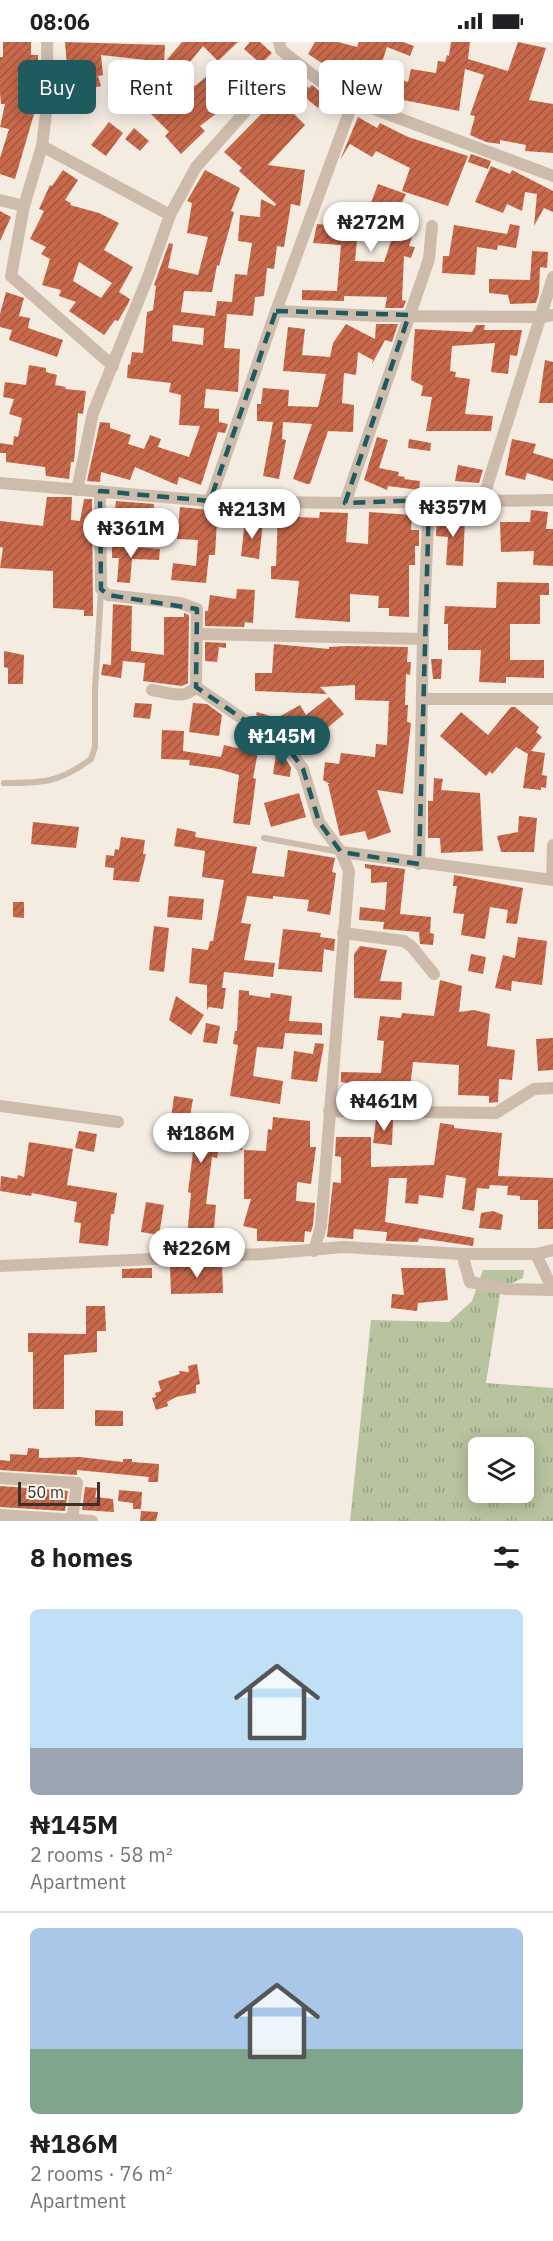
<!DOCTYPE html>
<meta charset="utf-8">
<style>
:root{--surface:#fff;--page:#f2f2f2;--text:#202124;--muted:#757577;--line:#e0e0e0;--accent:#1f5a5e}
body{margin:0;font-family:"IBM Plex Sans",sans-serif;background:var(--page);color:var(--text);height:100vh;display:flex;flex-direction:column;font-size:22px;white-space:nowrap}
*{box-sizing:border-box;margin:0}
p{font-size:20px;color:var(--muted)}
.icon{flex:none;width:33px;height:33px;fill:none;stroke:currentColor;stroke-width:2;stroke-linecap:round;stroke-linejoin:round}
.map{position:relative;height:1479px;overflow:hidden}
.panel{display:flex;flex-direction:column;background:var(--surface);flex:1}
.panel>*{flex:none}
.top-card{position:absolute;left:18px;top:18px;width:518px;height:54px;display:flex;gap:12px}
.buttons{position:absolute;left:468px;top:1395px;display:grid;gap:12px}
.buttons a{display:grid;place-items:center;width:66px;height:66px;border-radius:9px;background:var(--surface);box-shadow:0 3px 15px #0003;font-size:30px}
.scale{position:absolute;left:18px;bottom:15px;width:82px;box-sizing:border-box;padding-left:6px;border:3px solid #3b302b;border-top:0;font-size:16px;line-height:21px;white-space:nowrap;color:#3b302b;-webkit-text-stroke:4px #fbf5ee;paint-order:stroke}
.price{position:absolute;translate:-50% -51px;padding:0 14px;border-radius:21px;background:#fff;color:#222;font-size:20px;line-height:39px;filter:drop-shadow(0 2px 3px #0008)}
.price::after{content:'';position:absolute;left:50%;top:36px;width:18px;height:14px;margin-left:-9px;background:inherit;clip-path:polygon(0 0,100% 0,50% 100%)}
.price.active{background:var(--accent);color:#fff}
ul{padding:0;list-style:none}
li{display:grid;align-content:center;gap:12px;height:318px;padding:0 30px}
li+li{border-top:2px solid var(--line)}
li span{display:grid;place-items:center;height:186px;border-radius:9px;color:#555}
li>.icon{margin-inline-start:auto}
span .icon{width:108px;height:108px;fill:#fffc;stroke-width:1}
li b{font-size:26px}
h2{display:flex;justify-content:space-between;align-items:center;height:72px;padding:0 30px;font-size:26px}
.pill{padding:0 21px;border-radius:9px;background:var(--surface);box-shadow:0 3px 15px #0003;font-size:21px;line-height:54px}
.pill.active{background:var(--accent);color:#fff}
.status{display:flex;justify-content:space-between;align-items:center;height:42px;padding:0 30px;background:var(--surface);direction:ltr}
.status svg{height:16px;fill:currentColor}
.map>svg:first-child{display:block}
.grass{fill:url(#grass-tufts);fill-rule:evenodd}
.building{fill:url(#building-hatch);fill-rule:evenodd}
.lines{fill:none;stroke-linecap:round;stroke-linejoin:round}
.service{stroke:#cdbbac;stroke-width:6}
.minor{stroke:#cdbbac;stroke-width:12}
.marked{fill:none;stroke:#1f5a5e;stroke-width:4.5;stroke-dasharray:12 8;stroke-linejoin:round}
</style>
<div class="status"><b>08:06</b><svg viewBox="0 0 49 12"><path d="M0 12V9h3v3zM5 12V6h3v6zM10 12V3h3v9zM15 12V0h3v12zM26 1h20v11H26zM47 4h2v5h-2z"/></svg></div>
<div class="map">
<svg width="553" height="1479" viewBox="0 0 553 1479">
<defs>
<pattern id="grass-tufts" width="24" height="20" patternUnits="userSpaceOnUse" patternTransform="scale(1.5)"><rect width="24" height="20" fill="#b8c4a0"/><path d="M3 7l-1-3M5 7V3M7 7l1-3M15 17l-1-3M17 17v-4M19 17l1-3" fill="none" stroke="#97a083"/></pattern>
<pattern id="building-hatch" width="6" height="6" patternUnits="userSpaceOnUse" patternTransform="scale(1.5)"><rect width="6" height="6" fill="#c8694b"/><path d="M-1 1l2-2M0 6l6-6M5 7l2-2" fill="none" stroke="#a4573f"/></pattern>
</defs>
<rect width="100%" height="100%" fill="#f4ebe1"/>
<path class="grass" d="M 483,1228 L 524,1228 L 523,1236 L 501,1246 L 486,1341 L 553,1346 L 553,1479 L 350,1479 L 371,1278 L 449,1280 L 472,1259 ZM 478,1406 L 524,1406 L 524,1450 L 478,1450 Z"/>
<g class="building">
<polygon points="3,0 31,0 31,13 38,13 38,72 34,72 15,137 0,132 0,116 9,87 0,85 5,62 1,62 0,51 0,15 3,15"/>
<polygon points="65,0 165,3 164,20 101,13 103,33 98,34 101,44 84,48 80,35 68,36"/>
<polygon points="182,0 238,0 218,19 203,4 189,21 165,20"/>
<polygon points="250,0 260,0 272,11 261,22 244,7"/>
<polygon points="315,0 338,0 357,5 359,0 403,0 414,4 410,14 387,5 378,32 408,40 411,27 436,31 438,19 445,20 447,13 449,14 451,0 470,0 468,17 508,29 518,0 546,6 529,58 553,62 553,111 525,109 526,103 500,98 500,102 486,100 470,93 475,74 470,73 484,33 465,27 459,69 403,58 404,55 373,46 371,53 356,47 358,40 330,31 331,27 308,12"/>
<path d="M 292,30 L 309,46 L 312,43 L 333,60 L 326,68 L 320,63 L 318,66 L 301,52 L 287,65 L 305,83 L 268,123 L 305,128 L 300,164 L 291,162 L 284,205 L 277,204 L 274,227 L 267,226 L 264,254 L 255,255 L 253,274 L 227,272 L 224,306 L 240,307 L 238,350 L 206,347 L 204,366 L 219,367 L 219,380 L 228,382 L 225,391 L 218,390 L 201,443 L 179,435 L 177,443 L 135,425 L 130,438 L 101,430 L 100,440 L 87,439 L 100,380 L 110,381 L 110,386 L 131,393 L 128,402 L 144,407 L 150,393 L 161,397 L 158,405 L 189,415 L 200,384 L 179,383 L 181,353 L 169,350 L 171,341 L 127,336 L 128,322 L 130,323 L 132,310 L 143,311 L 147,270 L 153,268 L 156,244 L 154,243 L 169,201 L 173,202 L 168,226 L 198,233 L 208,195 L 187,191 L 192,161 L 187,159 L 205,128 L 240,146 L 231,169 L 234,170 L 219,224 L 217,223 L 212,250 L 184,249 L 181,270 L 215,274 L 217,259 L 232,260 L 235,232 L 247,233 L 252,201 L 238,199 L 240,173 L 260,175 L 261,157 L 275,164 L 276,162 L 239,129 L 242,126 L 224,110 L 285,48 L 280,43 ZM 173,283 L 204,286 L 203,303 L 172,299 Z"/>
<polygon points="207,34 224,54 212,65 217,71 200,84 205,89 181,112 165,94 169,90 146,67 135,45 151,37 162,58 189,37 195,44"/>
<polygon points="358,75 377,86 380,81 408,95 468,114 448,164 402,149 410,126 376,109 372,115 350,102 340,118"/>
<polygon points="109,80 123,91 106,114 91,103"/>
<polygon points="134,86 149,99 140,109 125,97"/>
<polygon points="471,112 491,119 488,127 468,120"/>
<polygon points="491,124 510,132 512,128 553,149 553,170 544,166 534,184 537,152 525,150 522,169 507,162 503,171 475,160"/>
<path d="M 63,128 L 78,138 L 65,158 L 71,161 L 70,163 L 99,171 L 119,181 L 104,208 L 133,225 L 119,250 L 130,257 L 128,262 L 118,279 L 115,278 L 104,293 L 69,269 L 76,260 L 59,254 L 61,248 L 42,243 L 50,217 L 41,212 L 46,205 L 30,197 L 44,169 L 39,167 L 50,143 L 52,144 ZM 79,220 L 112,241 L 101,256 L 73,239 Z"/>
<path d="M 378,142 L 406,152 L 398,169 L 418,176 L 409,204 L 415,205 L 411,216 L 404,214 L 402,258 L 406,259 L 403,266 L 385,266 L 387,255 L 344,254 L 344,259 L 302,258 L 302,248 L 337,249 L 341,203 L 313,201 L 317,182 L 349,185 L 349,179 L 375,180 L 382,165 L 371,161 ZM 367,187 L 392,196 L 384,220 L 355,219 L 357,198 L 366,199 Z"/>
<polygon points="0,169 11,175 0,199"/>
<polygon points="510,182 520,184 516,206 498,203 497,208 477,205 475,233 442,231 443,214 449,214 454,183 507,192"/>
<polygon points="532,209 548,210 547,226 540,225 539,251 536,261 510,262 508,253 489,251 489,237 530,238"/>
<polygon points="6,250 24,256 19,274 30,276 28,286 63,298 57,315 9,298 12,288 0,285 0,272"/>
<polygon points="346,282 375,297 376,282 398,282 392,300 385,298 372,322 373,318 358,310 356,333 344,331 342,361 354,363 353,390 328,389 310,442 307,442 293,437 312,382 283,380 282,397 286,398 279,437 263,434 273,380 257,379 257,362 261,362 263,346 289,348 288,364 318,365 326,332 283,329 288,285 305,287 302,313 330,315 333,301"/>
<polygon points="476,283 485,283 484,288 522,288 517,314 510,313 508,332 491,330 495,301 452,304 450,329 456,330 455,335 470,337 465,372 493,374 491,389 426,389 432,355 421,354 423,344 411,338 415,287 472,290"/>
<polygon points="545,318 553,320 553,361 539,361"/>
<polygon points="29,323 46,326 46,330 57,333 55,343 66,345 65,347 86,349 83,372 78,371 74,420 71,420 69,437 46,434 45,425 6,420 6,411 0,411 0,401 13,403 14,394 18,395 22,376 9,372 14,357 3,355 5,340 26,343"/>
<polygon points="377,395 388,398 379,426 399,430 398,434 405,435 404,437 420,439 419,448 388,444 387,448 364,438"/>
<polygon points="409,397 431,401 430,409 408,406"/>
<polygon points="512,397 536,402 533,411 553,417 553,439 527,431 525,438 505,433"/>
<polygon points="458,423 483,428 479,441 455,439"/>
<polygon points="47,455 72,455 71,478 80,479 84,457 92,457 93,574 84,574 84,568 53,566 53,529 0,526 3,506 0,505 0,479 43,484"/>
<polygon points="116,459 154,462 153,480 114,476"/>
<polygon points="180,465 240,471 239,481 217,479 215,513 209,513 206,541 171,538 173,521 196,524 198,498 177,497"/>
<polygon points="282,468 298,469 297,475 319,476 320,470 348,471 346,500 368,502 369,470 412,473 411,488 419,488 419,504 415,504 415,523 409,523 409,575 389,574 389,566 378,566 379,554 350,552 350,580 295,576 299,539 271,537 271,524 276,524 278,470"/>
<polygon points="531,468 548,470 546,487 553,487 553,524 533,523 534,509 501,510 500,480 530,480"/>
<polygon points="437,474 465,476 463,524 446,523 448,495 436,494"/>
<polygon points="245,479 263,481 259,517 241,514"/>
<polygon points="112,503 160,507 159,518 132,517 130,541 117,540 119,516 112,516"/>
<polygon points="497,540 549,541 549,553 540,553 540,582 510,582 510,618 544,618 544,636 506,635 506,641 479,640 481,608 448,608 448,582 444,582 445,564 496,566"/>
<polygon points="237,547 255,548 253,581 245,580 244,585 205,584 205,569 208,569 210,553 236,557"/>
<polygon points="113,562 132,564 131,609 164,613 164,575 184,575 184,571 189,573 188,641 182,644 143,639 145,621 123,619 121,636 101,633 103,622 111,623"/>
<polygon points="205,600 226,601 226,606 219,605 217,620 205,619"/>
<polygon points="274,602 329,607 329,605 347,604 408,605 407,620 411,620 410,633 406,632 405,663 408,663 407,680 411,681 403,752 377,748 391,790 368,798 365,789 340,794 328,742 330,742 323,738 325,720 339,722 341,711 375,715 376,702 387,703 389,659 355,658 355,643 320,645 327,652 255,649 255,631 272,631"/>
<polygon points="4,609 24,613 23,642 8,642 8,626 4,625"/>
<polygon points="431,617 442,617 441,637 433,637"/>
<polygon points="329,655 344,672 308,702 294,686 288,693 256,673 257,670 277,676 300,663 306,673"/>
<polygon points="135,661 152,662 150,677 133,675"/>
<polygon points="193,661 207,662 222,673 219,694 189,690"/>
<polygon points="511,665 515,665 539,685 536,690 542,695 531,709 545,711 542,733 547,734 546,746 541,745 541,748 523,746 528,712 516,705 492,732 490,729 486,734 440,694 461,670 488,693"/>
<polygon points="162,688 184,689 183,709 221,715 224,703 245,708 248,691 256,696 254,709 258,710 253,736 256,737 250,783 233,781 239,733 219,727 189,723 190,718 161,717"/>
<polygon points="276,712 285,716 291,725 290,735 273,732"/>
<polygon points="434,736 443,737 441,748 480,751 483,809 441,811 440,796 428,796 428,759 433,759"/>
<polygon points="299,751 306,775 271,785 264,761"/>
<polygon points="519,774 537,776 534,810 501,810 497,794 518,790"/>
<polygon points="33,780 79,785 76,806 31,802"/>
<polygon points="177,786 196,790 195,795 257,805 252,831 284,835 288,808 335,816 332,830 336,831 330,873 307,869 309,858 273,854 273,857 247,854 241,881 251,882 244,918 275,921 273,935 224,930 222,946 226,946 223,967 209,965 207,968 207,943 189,941 192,906 208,908 210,899 213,899 224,838 202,835 205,809 174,804"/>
<polygon points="121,795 145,798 143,812 146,812 139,840 113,838 114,826 105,825 106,813 114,814 115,807 119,808"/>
<polygon points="365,822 405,827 400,872 431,875 430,891 434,892 433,903 420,902 419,890 383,887 384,880 359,878 360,865 385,868 387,840 371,841 371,827 365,826"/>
<polygon points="454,833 523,846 517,882 506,881 508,868 490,865 485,897 461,893 464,872 453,871 457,844 453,844"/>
<polygon points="169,854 204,857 202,878 167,875"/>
<polygon points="13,860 24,860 24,876 13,875"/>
<polygon points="154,884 169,886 164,930 149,928"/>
<polygon points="283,887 321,891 320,895 335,897 334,909 324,907 322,930 278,927"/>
<polygon points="518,895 547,899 542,943 512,939 511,949 495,946 503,913 515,916"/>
<polygon points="360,904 387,908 380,939 402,940 401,958 354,956 354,912"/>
<polygon points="471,912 486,915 483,932 468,929"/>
<polygon points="440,938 462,944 459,970 474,968 490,972 487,1004 515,1008 512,1038 499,1037 498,1060 489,1061 489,1054 458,1053 459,1023 413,1020 409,1055 374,1052 373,1055 347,1053 348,1041 341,1040 341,1030 381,1031 384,999 377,998 380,974 401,976 402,971 434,974"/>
<polygon points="239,948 249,949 249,953 270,956 271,951 292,954 289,979 322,981 322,993 285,991 283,1007 257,1005 253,1034 283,1039 280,1062 230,1054 238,1003 233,1002 235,989 237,989"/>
<polygon points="176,954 204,973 191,993 169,978"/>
<polygon points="206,981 220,984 217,1002 203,1000"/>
<polygon points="553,996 553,1028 538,1029 536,997"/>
<polygon points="315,1001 324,1002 317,1040 291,1037 294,1009 313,1012"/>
<polygon points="174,1054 193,1057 188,1085 192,1086 190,1098 209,1100 211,1082 244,1084 242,1108 219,1106 217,1116 212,1115 206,1162 216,1163 213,1198 187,1195 191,1151 188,1150 193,1110 175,1107 176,1093 169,1092"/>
<polygon points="273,1075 310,1079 310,1105 316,1105 311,1142 298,1140 297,1142 296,1159 315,1161 313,1183 311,1190 305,1189 304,1200 257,1199 257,1187 243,1184 251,1157 244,1157 244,1108 266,1109 268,1087 272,1088"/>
<polygon points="376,1078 393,1078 392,1103 373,1101"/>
<polygon points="440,1081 454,1083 454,1086 502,1091 498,1134 553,1136 553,1187 538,1187 538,1158 520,1158 520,1154 507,1153 508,1144 490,1143 489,1147 477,1146 474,1169 462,1167 466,1136 446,1133 443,1156 419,1153 418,1162 405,1161 407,1136 389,1136 385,1180 474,1196 473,1204 419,1196 418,1200 386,1199 387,1190 354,1187 353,1197 327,1195 333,1140 341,1141 341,1115 335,1114 336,1095 371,1095 371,1125 434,1123"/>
<polygon points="79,1089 97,1092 94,1110 75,1106"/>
<polygon points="29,1100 73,1107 67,1143 117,1151 114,1172 111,1172 108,1204 79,1201 81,1181 74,1180 77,1160 32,1151 31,1154 0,1149 1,1134 17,1137 18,1133 24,1135"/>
<polygon points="146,1160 164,1163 159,1193 141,1190"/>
<polygon points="493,1169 503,1173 501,1188 479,1186 481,1171"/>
<polygon points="222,1222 223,1251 171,1252 170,1225"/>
<polygon points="147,1226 152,1226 152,1236 122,1236 122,1227"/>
<polygon points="401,1226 445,1226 448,1258 418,1261 417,1269 391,1266 392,1252 404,1253"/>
<polygon points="86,1264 105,1264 106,1289 97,1289 97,1310 64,1313 64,1367 33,1367 33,1310 28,1310 28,1291 86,1292"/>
<polygon points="197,1322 200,1342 196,1343 196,1351 176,1355 167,1360 168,1364 156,1368 152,1356 156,1355 155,1351 161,1349 158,1339 180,1332 179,1329 189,1330 188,1324"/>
<polygon points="95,1368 123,1369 123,1384 95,1384"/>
<polygon points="28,1406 39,1407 39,1416 80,1415 123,1420 123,1417 132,1417 132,1420 159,1422 158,1440 148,1440 149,1435 77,1428 77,1433 0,1428 0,1418 10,1419 10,1412 27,1413"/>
<polygon points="0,1444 28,1446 26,1457 45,1458 45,1447 68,1449 65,1469 0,1465"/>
<polygon points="85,1445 97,1446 95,1455 113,1457 114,1470 82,1468"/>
<polygon points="119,1448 142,1450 141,1467 133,1467 133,1461 118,1459"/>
<polygon points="141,1469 158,1470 156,1479 140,1479"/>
</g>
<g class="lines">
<g class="service">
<path d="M 4,741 C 42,741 59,741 91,717 L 95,705 L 95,648 L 101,549"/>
<polyline points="264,796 340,810"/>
</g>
<g class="minor">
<polyline points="47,0 48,55 42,104 24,164 11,234 113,324"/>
<polyline points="279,0 281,8 339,54 553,134"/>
<polyline points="42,104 170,173"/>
<polyline points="0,158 24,164"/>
<polyline points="276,269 379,274 542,275 553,273"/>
<polyline points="0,441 210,459 345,461 553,458"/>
<polyline points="77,448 93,371 148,235 170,173 196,125 292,17"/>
<path d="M 100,449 L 101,547 L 108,553 L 180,561 L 197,567 L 196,645 C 184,658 169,651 152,648"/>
<polyline points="483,457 553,235"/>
<polyline points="210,459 276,269 353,60"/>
<polyline points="345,461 429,217 432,184"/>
<polyline points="198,592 423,597"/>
<polyline points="196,645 291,710 303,727 319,780 341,810 349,829 321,1184 314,1209"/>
<polyline points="422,657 553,657"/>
<polyline points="341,810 553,838"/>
<polyline points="419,822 423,597 429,458"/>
<polyline points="552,837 553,803"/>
<polyline points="343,891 404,899 412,905 434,932"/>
<polyline points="0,1064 118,1080"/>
<polyline points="329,1069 496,1071 534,1047 553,1046"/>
<polyline points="462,1212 470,1240 507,1247 553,1248"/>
<polyline points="536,1212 553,1208"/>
<polyline points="0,1224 264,1212 343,1205 462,1212 536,1212 553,1248"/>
<polyline points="0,1436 77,1441 72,1479"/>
<polyline points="0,1473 92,1479"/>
</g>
</g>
<path class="marked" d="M 276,269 L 409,273 L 345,461 L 429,458 L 419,822 L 341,810 L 319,780 L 303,727 L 291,710 L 196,645 L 197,567 L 108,553 L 101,547 L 100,449 L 210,459 Z"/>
</svg>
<div class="buttons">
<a><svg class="icon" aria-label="layers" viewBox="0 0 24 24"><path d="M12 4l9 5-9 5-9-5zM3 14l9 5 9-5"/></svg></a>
</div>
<div class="scale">50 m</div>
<b class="price" style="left:371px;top:211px">₦272M</b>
<b class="price" style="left:453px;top:496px">₦357M</b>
<b class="price" style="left:252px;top:498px">₦213M</b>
<b class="price" style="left:131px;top:517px">₦361M</b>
<b class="price active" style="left:282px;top:725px">₦145M</b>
<b class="price" style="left:384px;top:1090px">₦461M</b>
<b class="price" style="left:201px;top:1122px">₦186M</b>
<b class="price" style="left:197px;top:1237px">₦226M</b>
<div class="top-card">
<a class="pill active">Buy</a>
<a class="pill">Rent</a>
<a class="pill">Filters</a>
<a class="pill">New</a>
</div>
</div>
<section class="panel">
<h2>8 homes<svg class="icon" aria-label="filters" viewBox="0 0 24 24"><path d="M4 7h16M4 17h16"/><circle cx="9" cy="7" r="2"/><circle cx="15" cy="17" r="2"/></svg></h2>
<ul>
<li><span style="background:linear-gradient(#bfe0f5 75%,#9aa5b1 0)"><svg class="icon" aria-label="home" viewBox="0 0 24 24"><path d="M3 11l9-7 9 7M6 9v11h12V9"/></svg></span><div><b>₦145M</b><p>2 rooms · 58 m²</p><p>Apartment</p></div></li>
<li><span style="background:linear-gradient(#a9c7e8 65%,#7fa58c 0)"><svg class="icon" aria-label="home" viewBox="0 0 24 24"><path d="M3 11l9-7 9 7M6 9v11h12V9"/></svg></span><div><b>₦186M</b><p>2 rooms · 76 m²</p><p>Apartment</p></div></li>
</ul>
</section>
